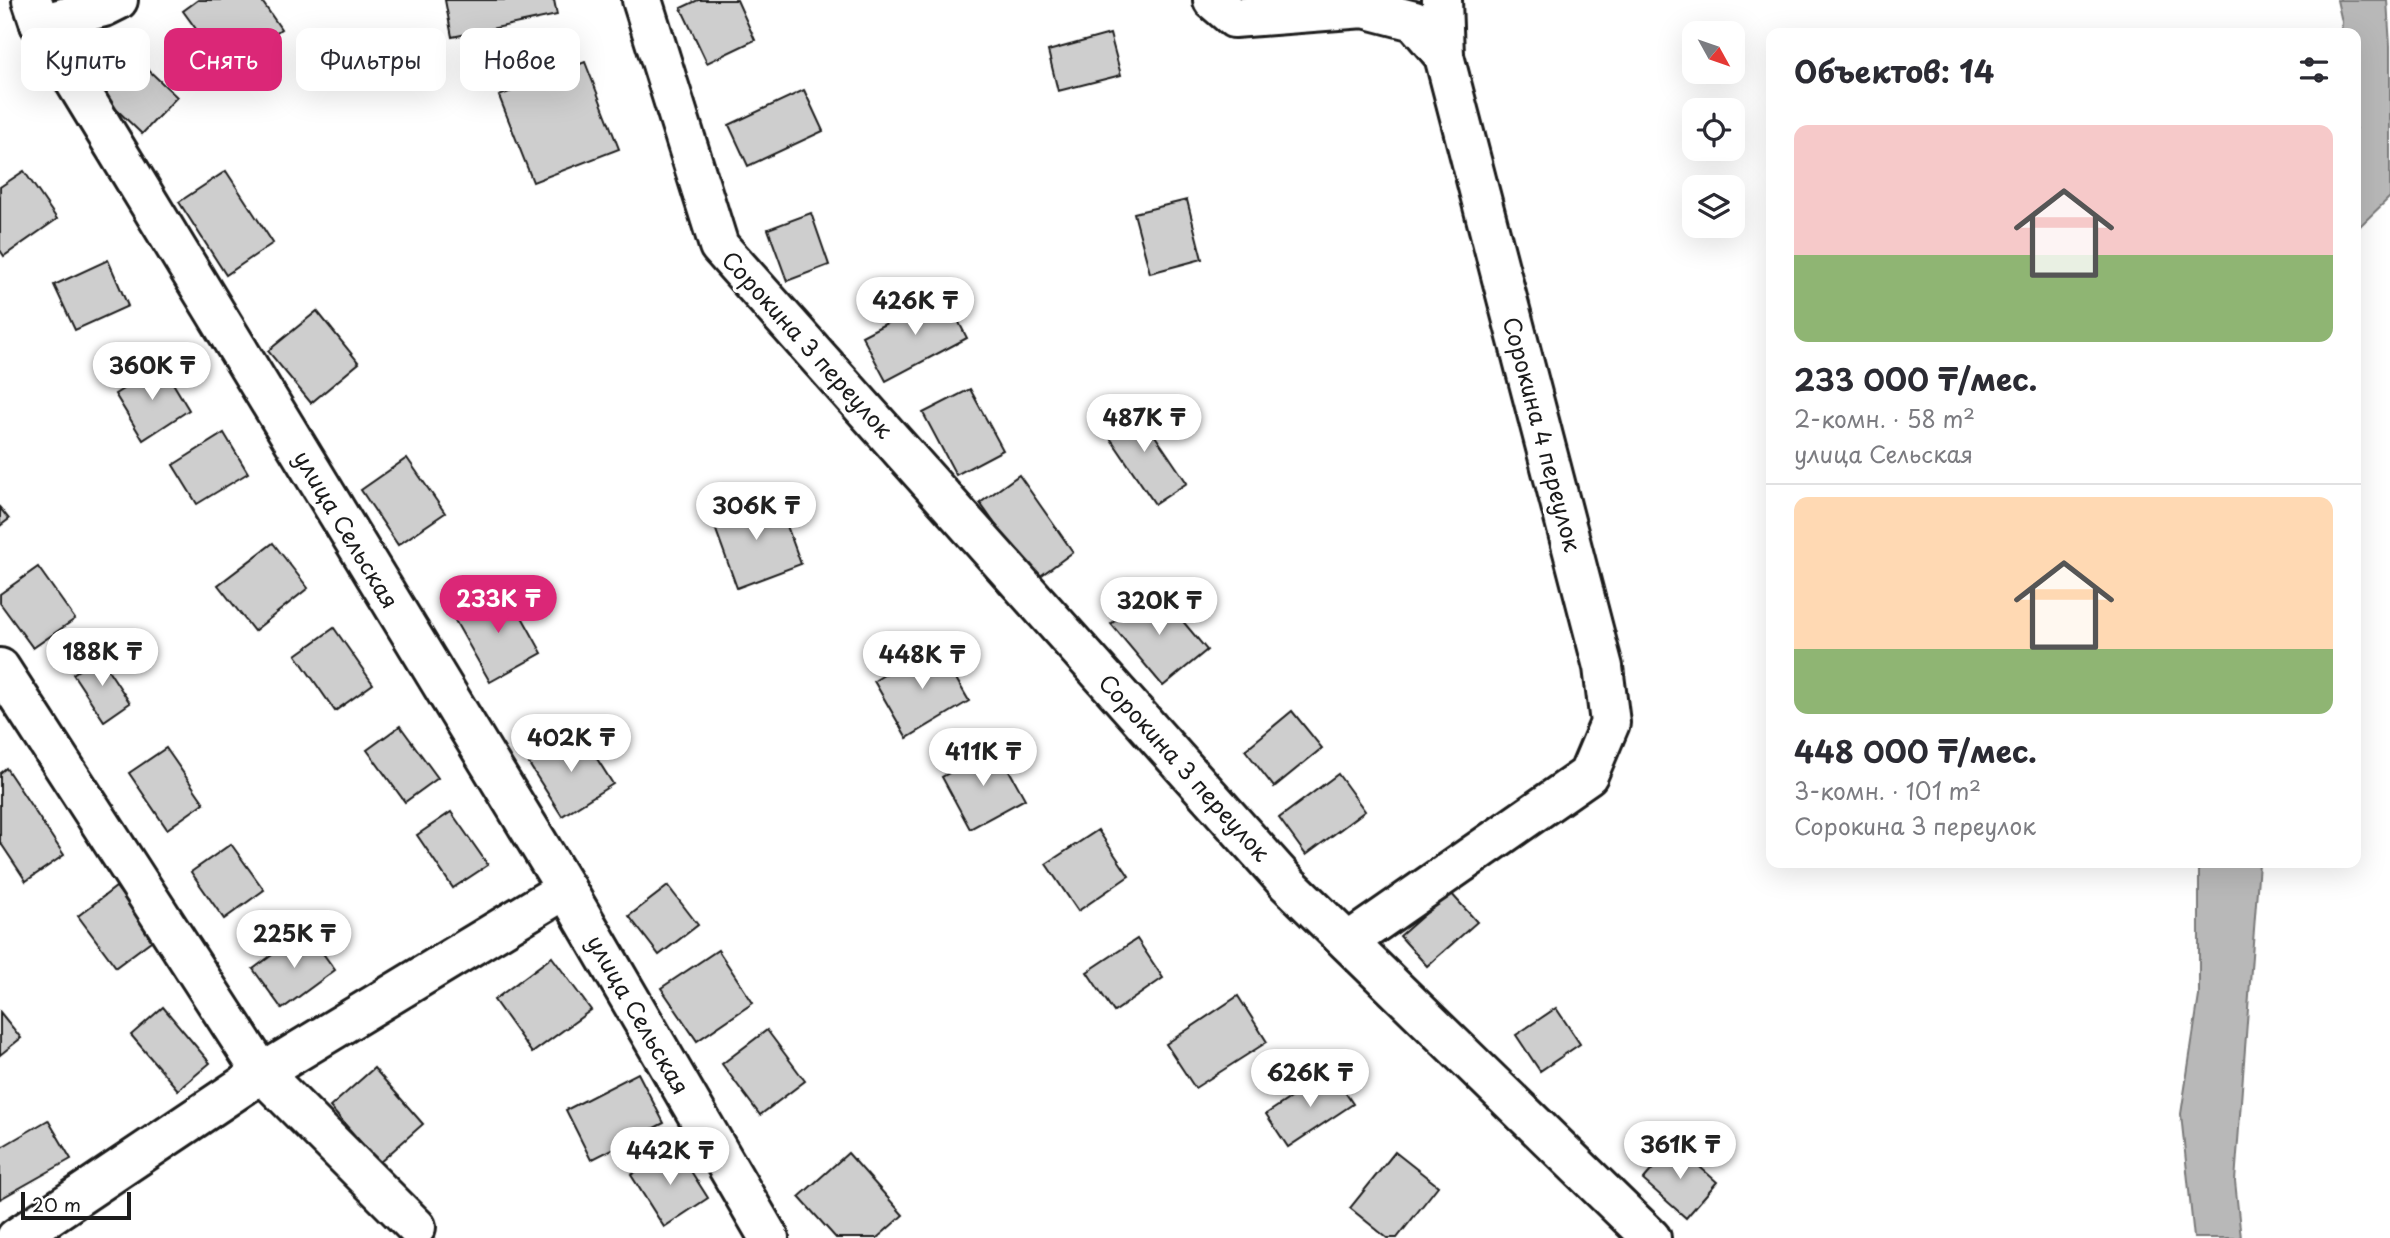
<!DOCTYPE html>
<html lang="ru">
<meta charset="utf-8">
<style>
:root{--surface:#fff;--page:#f2f2f3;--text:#2b2b33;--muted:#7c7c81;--line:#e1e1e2;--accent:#db2777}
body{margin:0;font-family:"Playpen Sans",sans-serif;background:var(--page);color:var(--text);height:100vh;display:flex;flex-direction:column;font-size:26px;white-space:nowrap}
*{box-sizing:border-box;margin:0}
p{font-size:23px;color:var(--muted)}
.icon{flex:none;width:38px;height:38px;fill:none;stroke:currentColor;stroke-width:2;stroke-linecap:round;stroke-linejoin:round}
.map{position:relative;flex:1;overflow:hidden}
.panel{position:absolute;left:1766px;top:28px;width:595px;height:840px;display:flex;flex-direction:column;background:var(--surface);border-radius:14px;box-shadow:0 7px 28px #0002}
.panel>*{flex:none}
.banner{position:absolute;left:21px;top:28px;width:665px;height:63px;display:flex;gap:14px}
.needle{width:46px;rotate:130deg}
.fabs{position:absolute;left:1682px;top:21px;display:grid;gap:14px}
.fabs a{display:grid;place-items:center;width:63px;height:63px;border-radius:14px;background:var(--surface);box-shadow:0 7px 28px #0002;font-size:35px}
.scale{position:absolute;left:21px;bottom:18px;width:110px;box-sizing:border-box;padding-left:7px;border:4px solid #1c1c1c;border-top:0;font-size:19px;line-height:24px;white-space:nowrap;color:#1c1c1c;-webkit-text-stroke:5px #fff;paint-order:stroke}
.price{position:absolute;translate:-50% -60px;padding:0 16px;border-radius:24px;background:#fff;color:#222;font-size:23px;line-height:46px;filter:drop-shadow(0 2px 4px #0008)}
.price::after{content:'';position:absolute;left:50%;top:42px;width:21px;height:16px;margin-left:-10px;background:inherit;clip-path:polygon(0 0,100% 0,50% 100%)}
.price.on{background:var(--accent);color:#fff}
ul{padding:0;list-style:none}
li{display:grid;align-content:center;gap:14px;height:371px;padding:0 28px}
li+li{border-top:2px solid var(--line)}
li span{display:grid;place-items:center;height:217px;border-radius:14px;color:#555}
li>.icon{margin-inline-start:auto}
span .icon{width:126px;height:126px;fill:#fffc;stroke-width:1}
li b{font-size:30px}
h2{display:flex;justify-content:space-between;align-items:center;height:84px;padding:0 28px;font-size:30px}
.pill{padding:0 24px;border-radius:14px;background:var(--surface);box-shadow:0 7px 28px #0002;font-size:24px;line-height:63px}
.pill.on{background:var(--accent);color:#fff}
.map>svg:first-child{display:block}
.water{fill:#b8b8b8;stroke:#7a7a7a;stroke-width:2}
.building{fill:#cecece;stroke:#1c1c1c;stroke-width:2}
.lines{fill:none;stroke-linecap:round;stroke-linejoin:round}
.street-casing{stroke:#1c1c1c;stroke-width:44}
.street{stroke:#fff;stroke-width:38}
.labels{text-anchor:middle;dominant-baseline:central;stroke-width:7;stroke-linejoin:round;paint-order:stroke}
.street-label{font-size:23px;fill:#1c1c1c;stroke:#fff}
</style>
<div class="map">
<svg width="2390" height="1238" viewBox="0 0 2390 1238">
<rect width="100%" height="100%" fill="#fff"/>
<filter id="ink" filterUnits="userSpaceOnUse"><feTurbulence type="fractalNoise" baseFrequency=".0143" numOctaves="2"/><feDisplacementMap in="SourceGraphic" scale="14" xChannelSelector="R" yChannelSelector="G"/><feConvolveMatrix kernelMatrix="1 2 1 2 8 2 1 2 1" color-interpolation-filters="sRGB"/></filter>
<g filter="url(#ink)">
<g class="water">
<polygon points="2337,0 2387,0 2390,46 2390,197 2356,230 2356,33 2341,33 2342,22"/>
<polygon points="2199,863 2259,863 2235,1181 2241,1238 2194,1238 2181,1114 2199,996"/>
</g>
<g class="building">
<polygon points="198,0 261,0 281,29 225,69 183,11"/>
<polygon points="445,0 554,0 557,15 452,37"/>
<polygon points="698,0 737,0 755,40 707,63 681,8"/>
<polygon points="1110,34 1121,75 1058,91 1048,51"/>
<polygon points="124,47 177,97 142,134 89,83"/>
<polygon points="585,62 619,149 533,182 499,96"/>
<polygon points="804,90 823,131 748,166 729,125"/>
<polygon points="24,171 57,219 4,256 0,250 0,187"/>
<polygon points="226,171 273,243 226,275 179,202"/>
<polygon points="1187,200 1202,259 1150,273 1134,213"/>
<polygon points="811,213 829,265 787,281 768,229"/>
<polygon points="108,260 128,306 75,330 54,285"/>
<polygon points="944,293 967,338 886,381 862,336"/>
<polygon points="317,311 359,363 311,403 268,351"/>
<polygon points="162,365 189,410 143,440 115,394"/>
<polygon points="970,389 1003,450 956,475 923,413"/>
<polygon points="1134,405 1187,483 1155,504 1102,426"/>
<polygon points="224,433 248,473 197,504 173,465"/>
<polygon points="407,458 445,513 398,545 361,490"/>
<polygon points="1019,475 1073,552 1035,580 980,503"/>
<polygon points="776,496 801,564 737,588 712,519"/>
<polygon points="0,508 9,519 0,526"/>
<polygon points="273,543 308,588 254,631 218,585"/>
<polygon points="38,567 75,619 33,648 0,603 0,594"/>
<polygon points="506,588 542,653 490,682 453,617"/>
<polygon points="1155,588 1207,650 1163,686 1111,624"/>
<polygon points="334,628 373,684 335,711 296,655"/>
<polygon points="936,644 969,701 907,738 874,681"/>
<polygon points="99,656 130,703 104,721 73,674"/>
<polygon points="1292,711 1322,748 1274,787 1245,750"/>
<polygon points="400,726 438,778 405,802 367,750"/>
<polygon points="580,732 613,784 562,816 529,764"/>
<polygon points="996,747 1025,799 970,829 942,777"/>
<polygon points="166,748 204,803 167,829 129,773"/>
<polygon points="6,768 64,855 26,881 0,842 0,773"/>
<polygon points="1338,774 1365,811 1306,855 1279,818"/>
<polygon points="451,812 488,865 453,888 417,835"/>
<polygon points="1098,830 1129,876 1078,911 1046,864"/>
<polygon points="231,844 264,890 224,919 191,872"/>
<polygon points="668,886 698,925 659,955 629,916"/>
<polygon points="116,887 155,938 116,967 78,916"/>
<polygon points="1450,892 1477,922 1427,966 1400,936"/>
<polygon points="306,930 335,970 282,1009 253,969"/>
<polygon points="1137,939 1163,978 1114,1012 1087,972"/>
<polygon points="718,950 753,1003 697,1041 661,988"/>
<polygon points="552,957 591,1010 532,1053 494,1000"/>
<polygon points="1238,996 1267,1042 1195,1088 1166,1044"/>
<polygon points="163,1007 210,1063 178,1090 131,1035"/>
<polygon points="1556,1008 1580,1044 1540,1071 1516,1035"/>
<polygon points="0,1012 21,1038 0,1055"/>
<polygon points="767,1030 805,1081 760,1115 722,1064"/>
<polygon points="374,1068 423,1124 379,1163 330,1107"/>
<polygon points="1331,1071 1353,1104 1288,1147 1266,1114"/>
<polygon points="638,1073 664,1123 591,1160 566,1110"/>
<polygon points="48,1120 71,1159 0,1199 0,1148"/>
<polygon points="1674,1144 1717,1182 1686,1218 1643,1180"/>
<polygon points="675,1146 708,1198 664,1227 631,1175"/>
<polygon points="1395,1152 1438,1186 1397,1238 1387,1238 1350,1208"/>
<polygon points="848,1153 903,1215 877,1238 836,1238 799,1197"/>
</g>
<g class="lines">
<defs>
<g id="street">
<polyline points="32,0 40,24 566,889 769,1238"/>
<polyline points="642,0 719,246 1288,884 1651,1238"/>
<polyline points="1213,0 1234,18 1364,8 1414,21 1444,56 1603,667 1610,723 1588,775 1348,942"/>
<polyline points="1442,0 1444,56"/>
<polyline points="40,24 104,7 118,0"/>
<polyline points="0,668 262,1073 416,1227"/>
<polyline points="16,1238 262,1073 566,889"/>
</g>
</defs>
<use href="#street" class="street-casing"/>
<use href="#street" class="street"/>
</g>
</g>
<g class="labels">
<g class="street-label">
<text transform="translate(808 344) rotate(48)">Сорокина 3 переулок</text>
<text transform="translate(1543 434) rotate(75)">Сорокина 4 переулок</text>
<text transform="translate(347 529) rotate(59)">улица Сельская</text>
<text transform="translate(1185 767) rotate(48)">Сорокина 3 переулок</text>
<text transform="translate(639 1014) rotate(60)">улица Сельская</text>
</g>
</g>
</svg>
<div class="fabs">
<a><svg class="needle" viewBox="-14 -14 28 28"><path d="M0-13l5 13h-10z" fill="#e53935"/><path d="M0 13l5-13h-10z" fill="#7c7c81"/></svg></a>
<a><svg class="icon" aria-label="locate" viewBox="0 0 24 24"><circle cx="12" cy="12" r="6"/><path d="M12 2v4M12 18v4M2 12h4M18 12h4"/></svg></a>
<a><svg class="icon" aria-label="layers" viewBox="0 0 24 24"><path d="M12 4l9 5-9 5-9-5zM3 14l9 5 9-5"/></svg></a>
</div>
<div class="scale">20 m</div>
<b class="price" style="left:915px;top:337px">426K ₸</b>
<b class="price" style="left:152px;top:402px">360K ₸</b>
<b class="price" style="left:1144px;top:454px">487K ₸</b>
<b class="price" style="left:756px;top:542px">306K ₸</b>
<b class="price on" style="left:498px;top:635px">233K ₸</b>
<b class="price" style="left:1159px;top:637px">320K ₸</b>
<b class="price" style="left:102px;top:688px">188K ₸</b>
<b class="price" style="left:922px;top:691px">448K ₸</b>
<b class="price" style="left:571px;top:774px">402K ₸</b>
<b class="price" style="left:983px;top:788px">411K ₸</b>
<b class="price" style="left:294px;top:970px">225K ₸</b>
<b class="price" style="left:1310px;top:1109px">626K ₸</b>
<b class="price" style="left:1680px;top:1181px">361K ₸</b>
<b class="price" style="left:670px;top:1187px">442K ₸</b>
<div class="banner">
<a class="pill">Купить</a>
<a class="pill on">Снять</a>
<a class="pill">Фильтры</a>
<a class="pill">Новое</a>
</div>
<section class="panel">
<h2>Объектов: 14<svg class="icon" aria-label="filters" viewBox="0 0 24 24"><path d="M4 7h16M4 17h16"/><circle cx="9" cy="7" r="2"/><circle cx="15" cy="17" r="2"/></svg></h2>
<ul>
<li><span style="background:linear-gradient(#f6c9c9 60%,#8fb573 0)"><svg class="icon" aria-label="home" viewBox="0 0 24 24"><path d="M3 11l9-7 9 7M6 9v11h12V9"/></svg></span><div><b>233 000 ₸/мес.</b><p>2-комн. · 58 m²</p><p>улица Сельская</p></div></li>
<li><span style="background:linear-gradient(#ffd9b3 70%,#8fb573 0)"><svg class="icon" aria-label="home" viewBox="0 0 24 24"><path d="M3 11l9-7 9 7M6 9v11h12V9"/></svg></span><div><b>448 000 ₸/мес.</b><p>3-комн. · 101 m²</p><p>Сорокина 3 переулок</p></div></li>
</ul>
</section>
</div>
